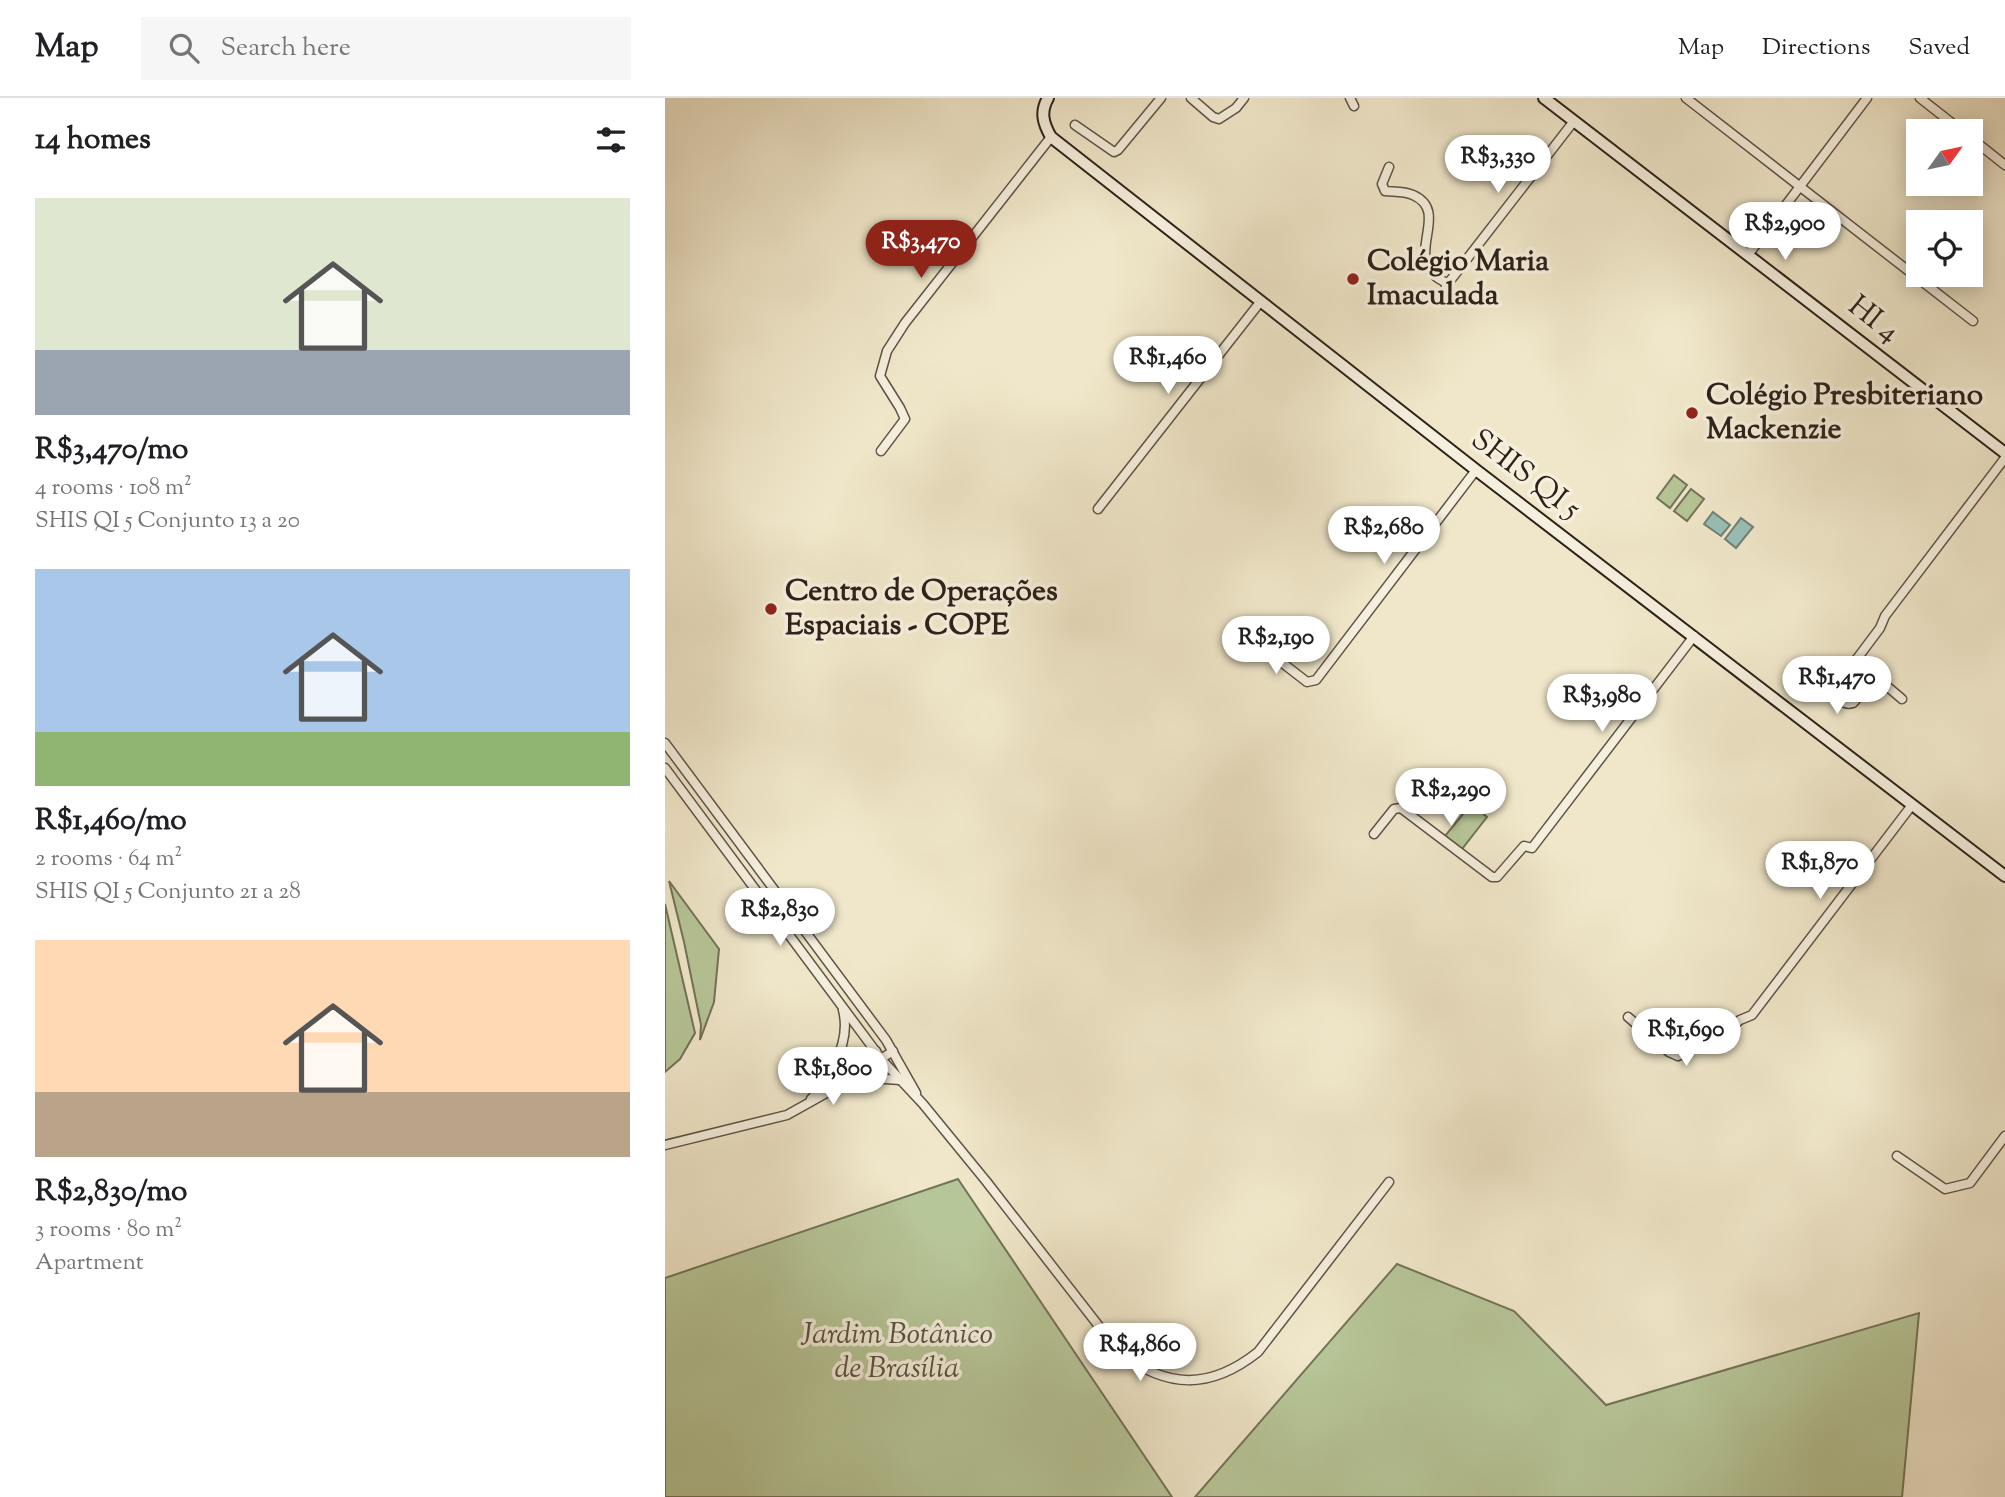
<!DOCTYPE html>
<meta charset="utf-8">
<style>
:root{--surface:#fff;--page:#f6f6f6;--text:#202124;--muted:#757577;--line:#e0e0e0;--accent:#8f2418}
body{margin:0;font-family:"Sorts Mill Goudy",serif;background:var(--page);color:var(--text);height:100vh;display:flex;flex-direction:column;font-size:26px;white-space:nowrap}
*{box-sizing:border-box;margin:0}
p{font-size:23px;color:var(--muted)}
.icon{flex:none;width:38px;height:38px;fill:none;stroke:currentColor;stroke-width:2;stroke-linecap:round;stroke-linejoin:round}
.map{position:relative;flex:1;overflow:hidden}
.drawer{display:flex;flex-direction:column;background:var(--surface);width:665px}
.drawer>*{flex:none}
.needle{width:46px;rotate:57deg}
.tools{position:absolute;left:1241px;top:21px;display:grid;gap:14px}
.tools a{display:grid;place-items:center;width:77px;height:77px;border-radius:0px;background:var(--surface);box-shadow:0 4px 18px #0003;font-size:35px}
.price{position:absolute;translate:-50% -60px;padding:0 16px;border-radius:24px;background:#fff;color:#222;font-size:23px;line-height:46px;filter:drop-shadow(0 2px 4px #0008)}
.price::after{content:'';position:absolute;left:50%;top:42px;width:21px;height:16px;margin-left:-10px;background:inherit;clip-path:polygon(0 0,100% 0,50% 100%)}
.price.selected{background:var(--accent);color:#fff}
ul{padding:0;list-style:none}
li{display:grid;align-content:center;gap:14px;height:371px;padding:0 35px}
li span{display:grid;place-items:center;height:217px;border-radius:0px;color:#555}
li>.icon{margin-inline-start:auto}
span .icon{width:126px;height:126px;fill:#fffc;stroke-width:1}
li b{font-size:30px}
h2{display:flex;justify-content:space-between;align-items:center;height:84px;padding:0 35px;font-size:30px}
header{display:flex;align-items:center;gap:42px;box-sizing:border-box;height:98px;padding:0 35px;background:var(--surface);border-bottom:2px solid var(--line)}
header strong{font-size:33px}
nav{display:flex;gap:38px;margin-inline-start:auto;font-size:24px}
.search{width:490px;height:63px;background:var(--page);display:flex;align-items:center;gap:18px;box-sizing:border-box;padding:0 24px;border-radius:0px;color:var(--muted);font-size:26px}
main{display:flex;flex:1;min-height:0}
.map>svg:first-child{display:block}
.green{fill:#b7c698;stroke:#727458;stroke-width:2}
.water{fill:#9ac0b7;stroke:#6e8078;stroke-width:2}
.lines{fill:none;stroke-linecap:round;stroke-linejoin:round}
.street-casing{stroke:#5e5245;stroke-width:11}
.secondary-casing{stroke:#2d2119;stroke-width:14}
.street{stroke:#f5efdd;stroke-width:8}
.secondary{stroke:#f5efdd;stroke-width:10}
.poi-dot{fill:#8f2418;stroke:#f5efdd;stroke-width:2.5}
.labels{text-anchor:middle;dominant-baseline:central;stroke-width:7;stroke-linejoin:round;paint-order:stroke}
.poi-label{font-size:30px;font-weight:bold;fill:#2d2119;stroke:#f5efdd;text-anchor:start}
.street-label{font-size:30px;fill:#2d2119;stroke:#f5efdd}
.park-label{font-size:30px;font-style:italic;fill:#56533f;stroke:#f5efdd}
</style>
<header>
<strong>Map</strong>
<div class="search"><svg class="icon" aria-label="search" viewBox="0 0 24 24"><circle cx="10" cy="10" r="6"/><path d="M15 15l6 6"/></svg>Search here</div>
<nav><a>Map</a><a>Directions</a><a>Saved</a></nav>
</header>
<main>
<section class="drawer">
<h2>14 homes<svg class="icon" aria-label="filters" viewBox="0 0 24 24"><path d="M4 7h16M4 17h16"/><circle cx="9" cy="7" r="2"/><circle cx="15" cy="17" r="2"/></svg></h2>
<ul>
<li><span style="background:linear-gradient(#dfe7d0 70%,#9aa5b1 0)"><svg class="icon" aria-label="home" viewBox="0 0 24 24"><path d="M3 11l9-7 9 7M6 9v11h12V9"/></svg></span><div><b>R$3,470/mo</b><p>4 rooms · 108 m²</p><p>SHIS QI 5 Conjunto 13 a 20</p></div></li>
<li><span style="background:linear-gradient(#a9c7e8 75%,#8fb573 0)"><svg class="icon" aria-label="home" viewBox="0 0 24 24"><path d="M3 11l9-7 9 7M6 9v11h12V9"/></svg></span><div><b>R$1,460/mo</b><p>2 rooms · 64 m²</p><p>SHIS QI 5 Conjunto 21 a 28</p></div></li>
<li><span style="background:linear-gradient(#ffd9b3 70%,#b9a48a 0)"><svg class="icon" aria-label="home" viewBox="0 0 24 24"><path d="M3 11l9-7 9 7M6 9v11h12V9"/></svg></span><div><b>R$2,830/mo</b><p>3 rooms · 80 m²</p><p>Apartment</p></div></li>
</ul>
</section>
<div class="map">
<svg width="1340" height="1399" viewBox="0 0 1340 1399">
<rect width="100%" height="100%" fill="#f0e7ca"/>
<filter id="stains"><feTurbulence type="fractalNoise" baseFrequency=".00286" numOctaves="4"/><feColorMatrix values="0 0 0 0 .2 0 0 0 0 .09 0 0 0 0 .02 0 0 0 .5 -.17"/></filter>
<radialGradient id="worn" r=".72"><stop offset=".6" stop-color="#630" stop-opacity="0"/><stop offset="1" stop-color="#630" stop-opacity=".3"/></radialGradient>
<g class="green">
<polygon points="1009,377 1022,387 1005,410 992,400"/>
<polygon points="1026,391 1039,401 1022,423 1009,413"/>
<polygon points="806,706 822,719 797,751 780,738"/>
<polygon points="4,783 54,851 49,904 35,942 36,927 19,844"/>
<polygon points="0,806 30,935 15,961 0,974"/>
<polygon points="293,1081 507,1399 0,1399 0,1180"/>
<polygon points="732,1166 849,1213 941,1307 1254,1215 1237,1399 530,1399"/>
</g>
<g class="water">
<polygon points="1048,414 1065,427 1056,438 1039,426"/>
<polygon points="1076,420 1088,429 1071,450 1060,441"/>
</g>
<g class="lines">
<defs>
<g id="street">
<polyline points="526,0 548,19 554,21 571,10 579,0"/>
<polyline points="685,0 689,8"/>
<polyline points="1021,0 1308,223"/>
<polyline points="1255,0 1297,33"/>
<polyline points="410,27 449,54 453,52 496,0"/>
<polyline points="1306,40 1340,67"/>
<path d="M 724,69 L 717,86 L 720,93 C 729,94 739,93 748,97 C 789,115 732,164 782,185"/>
<polyline points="1083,157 1202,0"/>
<polyline points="781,188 909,23"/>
<polyline points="216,353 240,321 235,310 215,278 222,253 240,225 386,39"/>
<polyline points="433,411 596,203"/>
<polyline points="580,536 642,584 651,582 811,372"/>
<polyline points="1191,562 1215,530 1220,518 1340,360"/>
<path d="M 1177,576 L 1168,590 C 1170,599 1178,608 1188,605 L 1196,596 L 1195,591 L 1177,576 L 1191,562 L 1237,601"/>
<polyline points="0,645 221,942 251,995"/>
<path d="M 0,670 L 217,962 L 258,1006 L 321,1083 L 454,1254 C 502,1291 545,1292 593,1254 L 724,1084"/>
<polyline points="709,736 729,711 736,710 827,779 832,779 859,748 867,750 1029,538"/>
<polyline points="963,919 1004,954 1013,958 1058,936 1075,922 1087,917 1247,707"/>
<polyline points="188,983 206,980 235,982"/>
<path d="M 160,985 C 172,961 185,940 178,912"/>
<polyline points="146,1001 159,987 211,953"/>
<polyline points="0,1047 122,1017 181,984 228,953"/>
<polyline points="1232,1058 1280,1091 1305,1085 1340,1038"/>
</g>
<g id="secondary">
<path d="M 383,0 C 375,14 378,25 386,39 L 811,372 L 1340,778"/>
<polyline points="879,0 1340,355"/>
</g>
</defs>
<use href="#street" class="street-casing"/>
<use href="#secondary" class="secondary-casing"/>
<use href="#street" class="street"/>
<use href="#secondary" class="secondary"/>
</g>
<g class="poi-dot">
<circle cx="688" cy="181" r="7"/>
<circle cx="1027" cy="315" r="7"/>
<circle cx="106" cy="511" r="7"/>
</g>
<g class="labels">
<g class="poi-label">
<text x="702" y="164">Colégio Maria<tspan x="702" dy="34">Imaculada</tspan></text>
<text x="1041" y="298">Colégio Presbiteriano<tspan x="1041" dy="34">Mackenzie</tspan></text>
<text x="120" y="494">Centro de Operações<tspan x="120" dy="34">Espaciais - COPE</tspan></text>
</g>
<g class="street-label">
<text transform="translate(1208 222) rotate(38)">HI 4</text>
<text transform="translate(860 377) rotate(37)">SHIS QI 5</text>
</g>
<g class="park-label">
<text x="232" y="1237">Jardim Botânico<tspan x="232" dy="34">de Brasília</tspan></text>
</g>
</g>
<rect width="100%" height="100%" filter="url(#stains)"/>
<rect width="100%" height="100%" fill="url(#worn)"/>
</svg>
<div class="tools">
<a><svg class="needle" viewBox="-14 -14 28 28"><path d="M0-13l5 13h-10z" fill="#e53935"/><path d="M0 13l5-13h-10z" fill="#757577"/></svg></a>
<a><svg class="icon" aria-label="locate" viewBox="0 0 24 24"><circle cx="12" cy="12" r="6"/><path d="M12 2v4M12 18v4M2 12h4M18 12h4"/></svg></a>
</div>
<b class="price" style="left:833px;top:97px">R$3,330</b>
<b class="price" style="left:1120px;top:164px">R$2,900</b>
<b class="price selected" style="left:256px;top:182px">R$3,470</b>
<b class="price" style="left:503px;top:298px">R$1,460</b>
<b class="price" style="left:719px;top:468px">R$2,680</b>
<b class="price" style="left:611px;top:578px">R$2,190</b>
<b class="price" style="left:1172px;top:618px">R$1,470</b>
<b class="price" style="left:937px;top:636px">R$3,980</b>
<b class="price" style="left:786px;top:730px">R$2,290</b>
<b class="price" style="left:1155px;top:803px">R$1,870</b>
<b class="price" style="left:115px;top:850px">R$2,830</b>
<b class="price" style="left:1021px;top:970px">R$1,690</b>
<b class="price" style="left:168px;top:1009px">R$1,800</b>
<b class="price" style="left:475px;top:1285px">R$4,860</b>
</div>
</main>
